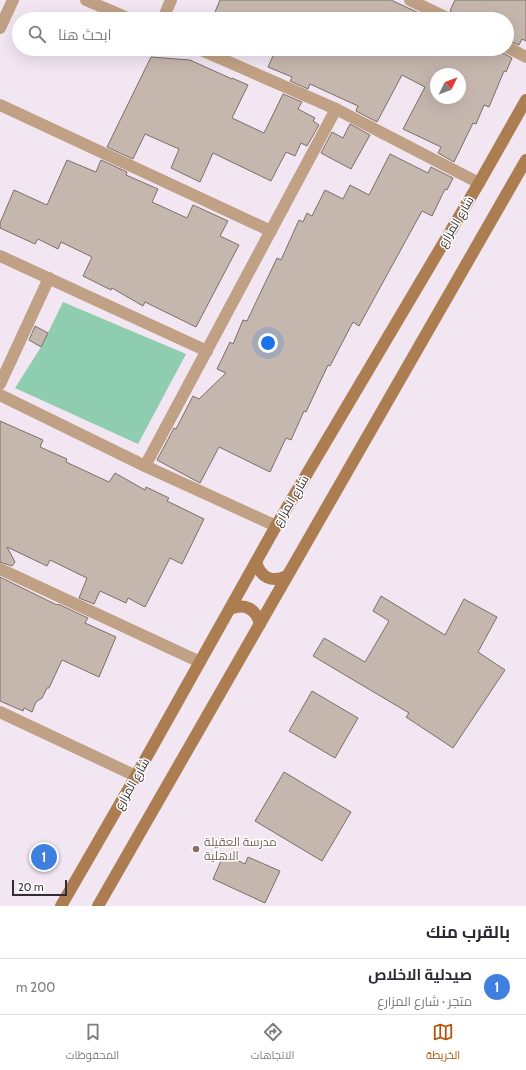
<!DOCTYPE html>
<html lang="ar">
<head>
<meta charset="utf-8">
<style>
	:root { --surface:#fff; --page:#f7f7f7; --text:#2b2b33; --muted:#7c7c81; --line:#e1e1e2; --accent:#b45309 }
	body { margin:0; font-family:Cabin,Cairo,sans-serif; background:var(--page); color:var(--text); direction:rtl }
	.compass { position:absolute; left:430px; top:68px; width:36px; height:36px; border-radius:50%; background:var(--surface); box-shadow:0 4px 16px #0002; rotate:47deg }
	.scale { position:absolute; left:12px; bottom:10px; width:55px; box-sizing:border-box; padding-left:4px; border:2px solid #322d32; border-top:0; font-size:11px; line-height:14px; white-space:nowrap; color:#322d32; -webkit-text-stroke:3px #fff; paint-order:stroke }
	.you { position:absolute; left:268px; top:343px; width:14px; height:14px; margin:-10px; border:3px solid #fff; border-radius:50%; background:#1a73e8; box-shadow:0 0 0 6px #1a73e833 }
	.badge { display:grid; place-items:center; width:26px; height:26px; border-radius:50%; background:var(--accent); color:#fff; font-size:13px; font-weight:700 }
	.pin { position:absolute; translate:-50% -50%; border:2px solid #fff; box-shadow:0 1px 4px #0006 }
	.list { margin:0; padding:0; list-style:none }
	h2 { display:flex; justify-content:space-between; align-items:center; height:52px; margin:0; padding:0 16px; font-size:17px }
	h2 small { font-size:13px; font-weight:400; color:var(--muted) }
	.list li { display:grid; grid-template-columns:26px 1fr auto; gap:12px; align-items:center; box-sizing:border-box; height:56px; padding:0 16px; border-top:1px solid var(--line) }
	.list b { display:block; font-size:15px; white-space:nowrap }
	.list p { margin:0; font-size:13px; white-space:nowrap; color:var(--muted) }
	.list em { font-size:13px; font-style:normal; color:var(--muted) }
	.icon { flex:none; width:22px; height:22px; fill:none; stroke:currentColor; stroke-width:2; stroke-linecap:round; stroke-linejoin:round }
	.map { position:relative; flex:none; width:526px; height:906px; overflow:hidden; direction:ltr }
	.search { position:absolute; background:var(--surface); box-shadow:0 4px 16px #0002; left:12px; right:12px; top:12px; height:44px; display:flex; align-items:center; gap:10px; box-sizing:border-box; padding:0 14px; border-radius:22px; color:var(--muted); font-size:15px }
	.sheet { height:108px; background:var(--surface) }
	nav { display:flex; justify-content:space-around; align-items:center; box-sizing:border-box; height:56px; border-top:1px solid var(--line); background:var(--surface); font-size:11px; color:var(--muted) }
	nav a { display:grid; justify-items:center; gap:2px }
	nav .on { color:var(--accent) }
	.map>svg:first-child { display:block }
	.green { fill:#8fcdb0 }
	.building { fill:#c6b7ae; stroke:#7c6f67; fill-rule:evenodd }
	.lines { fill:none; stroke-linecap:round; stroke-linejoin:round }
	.street { stroke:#c1a185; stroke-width:12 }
	.secondary { stroke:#ab7d51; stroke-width:12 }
	.education-dot { fill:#8d6e63; stroke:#fff; stroke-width:1.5 }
	.labels { text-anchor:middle; stroke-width:3; stroke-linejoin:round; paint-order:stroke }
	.street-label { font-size:12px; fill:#322d32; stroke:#fff }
	.education-label { font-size:12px; fill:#785e54; stroke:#fff; text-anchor:start }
</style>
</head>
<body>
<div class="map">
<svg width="526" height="906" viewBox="0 0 526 906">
	<rect width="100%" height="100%" fill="#f2e6f2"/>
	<!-- green -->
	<path class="green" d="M63 302 186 354 138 444 15 388 41 347Z"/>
	<!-- building -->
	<g class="building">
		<path d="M220 0H391L432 19H212Z"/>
		<path d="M455 0H526V41L522 39 519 45 507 40V19H456L455 15 450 11Z"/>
		<path d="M276 49H500L503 53 512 58 506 72 504 71 489 107 484 105 476 124 473 123 454 162 438 153 441 147 403 129 425 87 402 75 377 122 356 111 358 106 310 84 308 89 290 81 292 77 268 67ZM436 74H460V98H436Z"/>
		<path d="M151 57 190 60 232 79V78L248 85 232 118 264 133 283 94 302 102 298 109 315 118 313 121 319 125 307 146 301 143 295 156 286 152 271 181 213 153 200 182 171 168 179 149 145 134 133 159 107 147Z"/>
		<path d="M350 124 370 135 351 169 321 153 332 132 343 138Z"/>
		<path d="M390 154 428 173 431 167 453 178 447 190 445 189 432 216 422 211 359 326 353 322 330 366 328 365 306 412 304 411 291 440 286 438 270 472 219 447 200 483 157 460 174 428 176 429 193 396 199 399 226 373 217 369 230 342 233 344 243 320 247 321 277 258 281 260 299 220 303 222 307 213 312 216 325 190 343 199 350 185 369 195Z"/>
		<path d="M67 160 96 172 101 160 127 172 126 175 158 189 152 202 187 218 193 205 228 221 220 236 239 245 196 327 145 302 143 306 112 288 111 290 83 276 92 257 61 242 58 249 38 239 35 244 0 228V223L14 190 47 205Z"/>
		<path d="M35 326 48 333 41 347 29 340Z"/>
		<path d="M0 421 43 440 40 447 67 459 66 462 109 482 115 473 145 490 146 487 169 498 167 501 204 519 182 564 170 558 145 607 128 598 126 603 100 591 94 604 79 598 87 578 50 560 47 566 7 547 15 562 12 566 0 562Z"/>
		<path d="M0 577 57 605 58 604 88 618 85 623 116 637 99 677 62 660 49 688H47L42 698 36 702 32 712 24 708 23 711 0 701Z"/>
		<path d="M381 596 445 635 464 599 497 617 478 652 505 670 453 748 406 717 409 713 313 656 324 638 365 662 389 621 373 611Z"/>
		<path d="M312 691 358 718 335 758 289 731Z"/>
		<path d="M284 772 351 812 322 861 255 821Z"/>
		<path d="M224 854 245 864 248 857 280 871 265 903 213 879Z"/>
	</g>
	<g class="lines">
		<!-- street -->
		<g class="street">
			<path d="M86 0 130 19"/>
			<path d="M410 0 449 19"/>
			<path d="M163 19 171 0"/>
			<path d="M0 28 13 0"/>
			<path d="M507 47 526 57"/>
			<path d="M199 49 336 109 479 183"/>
			<path d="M0 105 271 231"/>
			<path d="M0 256 207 351"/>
			<path d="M0 384 49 278"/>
			<path d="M0 395 145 466 276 526"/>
			<path d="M145 466 336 109"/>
			<path d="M0 569 200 662"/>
			<path d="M0 712 136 776"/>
		</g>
		<!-- secondary -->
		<g class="secondary">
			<path d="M256 562C261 578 272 583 287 576"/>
			<path d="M230 609C244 603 256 608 260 624"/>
			<path d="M61 906 136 776 276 526 479 183 526 100"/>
			<path d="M98 906 526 160"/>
		</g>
	</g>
	<!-- markers -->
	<circle class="education-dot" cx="196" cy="849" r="4"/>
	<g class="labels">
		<!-- street labels -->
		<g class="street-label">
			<text transform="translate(456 222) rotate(-59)" y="4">شارع المزارع</text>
			<text transform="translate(291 501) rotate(-59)" y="4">شارع المزارع</text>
			<text transform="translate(132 784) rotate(-60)" y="4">شارع المزارع</text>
		</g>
		<!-- education labels -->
		<g class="education-label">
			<text x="204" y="846">مدرسة العقيلة<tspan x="204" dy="14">الاهلية</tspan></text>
		</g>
	</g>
</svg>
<svg class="compass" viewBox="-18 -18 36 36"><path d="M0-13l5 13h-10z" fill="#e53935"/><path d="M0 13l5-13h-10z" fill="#7c7c81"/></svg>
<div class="scale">20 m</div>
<div class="you"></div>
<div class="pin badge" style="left:44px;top:857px;background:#3f7fe0">1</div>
<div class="search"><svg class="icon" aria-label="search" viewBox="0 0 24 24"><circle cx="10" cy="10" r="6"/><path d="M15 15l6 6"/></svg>ابحث هنا</div>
</div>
<section class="sheet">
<h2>بالقرب منك<small></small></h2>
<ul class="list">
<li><span class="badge" style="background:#3f7fe0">1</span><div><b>صيدلية الاخلاص</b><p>متجر · شارع المزارع</p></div><em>200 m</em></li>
</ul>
</section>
<nav>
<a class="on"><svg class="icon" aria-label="map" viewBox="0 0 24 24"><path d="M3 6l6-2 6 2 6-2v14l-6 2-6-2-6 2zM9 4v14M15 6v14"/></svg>الخريطة</a>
<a><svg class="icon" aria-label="directions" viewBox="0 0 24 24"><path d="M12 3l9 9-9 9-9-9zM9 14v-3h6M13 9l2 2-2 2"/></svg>الاتجاهات</a>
<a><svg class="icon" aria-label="saved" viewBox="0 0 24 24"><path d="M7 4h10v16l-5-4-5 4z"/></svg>المحفوظات</a>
</nav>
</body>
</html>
